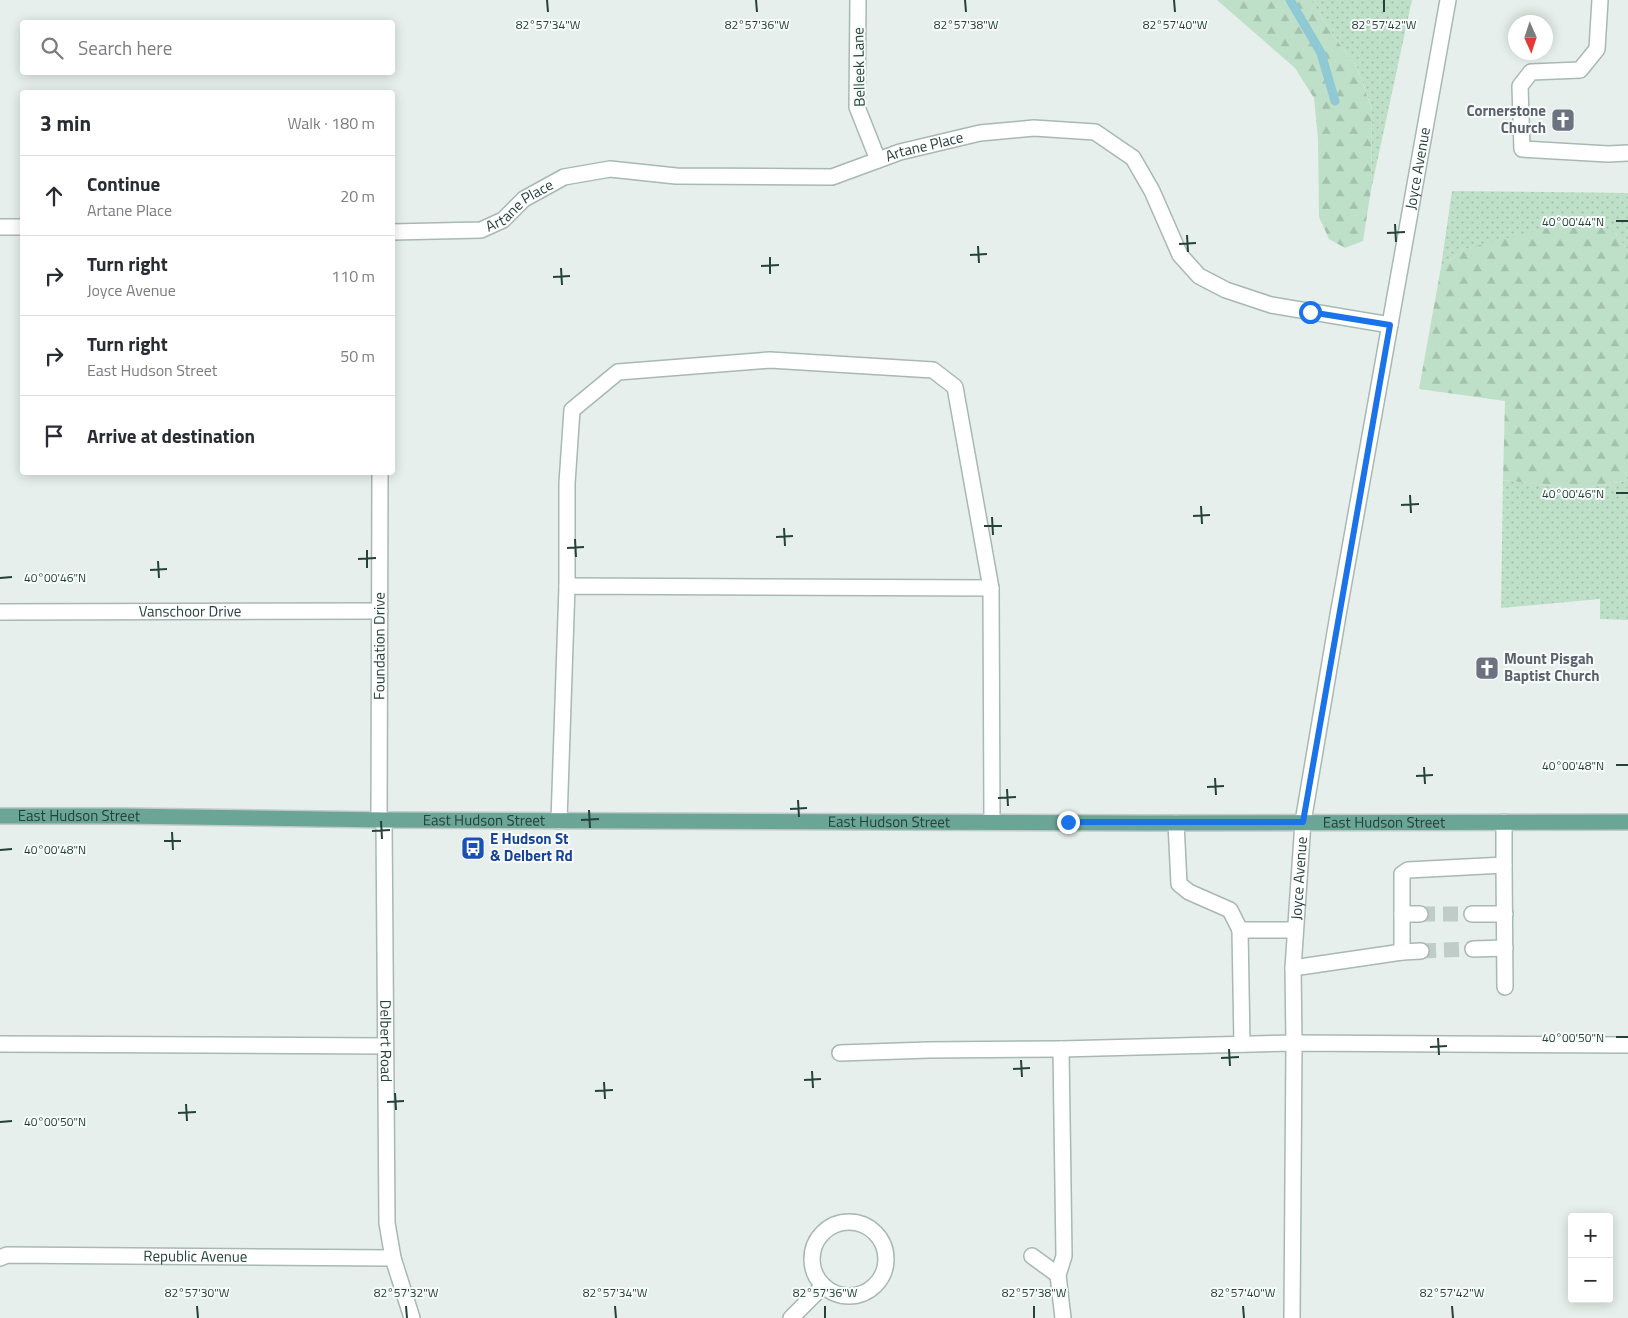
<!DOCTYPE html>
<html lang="en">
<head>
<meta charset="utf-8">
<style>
	:root { --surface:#fff; --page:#f2f2f3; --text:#2b2b33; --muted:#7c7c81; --line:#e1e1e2 }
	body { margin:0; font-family:"Titillium Web",sans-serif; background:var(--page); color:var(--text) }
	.controls { position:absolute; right:15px; bottom:15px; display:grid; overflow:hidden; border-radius:5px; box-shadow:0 2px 12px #0003 }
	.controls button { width:45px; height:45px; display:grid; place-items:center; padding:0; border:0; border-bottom:1px solid var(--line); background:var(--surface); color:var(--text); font:25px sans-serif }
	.compass { position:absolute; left:1508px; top:15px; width:45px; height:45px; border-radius:50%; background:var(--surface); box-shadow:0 2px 12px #0003; rotate:177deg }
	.stop { position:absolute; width:15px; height:15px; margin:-11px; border:4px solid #1a73e8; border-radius:50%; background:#fff }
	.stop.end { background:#1a73e8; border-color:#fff; box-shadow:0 1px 5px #0008 }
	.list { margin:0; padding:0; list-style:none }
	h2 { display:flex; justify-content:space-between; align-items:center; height:65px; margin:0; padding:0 20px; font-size:21px }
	h2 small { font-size:16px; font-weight:400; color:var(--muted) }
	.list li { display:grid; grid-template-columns:32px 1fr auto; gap:15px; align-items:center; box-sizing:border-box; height:80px; padding:0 20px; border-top:1px solid var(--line) }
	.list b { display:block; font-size:19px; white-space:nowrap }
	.list p { margin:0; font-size:16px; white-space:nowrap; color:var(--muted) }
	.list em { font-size:16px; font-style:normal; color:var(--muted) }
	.icon { flex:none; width:28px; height:28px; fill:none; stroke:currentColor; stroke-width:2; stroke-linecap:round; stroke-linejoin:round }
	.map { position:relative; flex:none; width:1628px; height:1318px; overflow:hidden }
	.search { position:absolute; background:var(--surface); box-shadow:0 2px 12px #0003; left:20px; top:20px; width:375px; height:55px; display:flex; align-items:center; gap:12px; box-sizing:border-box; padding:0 18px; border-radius:5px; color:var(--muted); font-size:19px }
	.panel { position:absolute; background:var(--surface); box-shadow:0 2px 12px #0003; left:20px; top:90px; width:375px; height:385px; border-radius:5px }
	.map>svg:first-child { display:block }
	.grass { fill:url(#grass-dots) }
	.forest { fill:url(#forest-firs) }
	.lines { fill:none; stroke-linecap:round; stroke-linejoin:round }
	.stream { stroke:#8ec9d4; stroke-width:9 }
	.minor-tunnel { stroke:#bfccc8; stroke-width:15; stroke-dasharray:15 8; stroke-linecap:butt }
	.minor-casing { stroke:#a8b8b2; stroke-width:18 }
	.major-casing { stroke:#c2cac8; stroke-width:18 }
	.minor { stroke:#fff; stroke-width:15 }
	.major { stroke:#6aa596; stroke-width:15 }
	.route { stroke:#1a73e8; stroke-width:6 }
	.ticks { fill:none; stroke:#24423a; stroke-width:2 }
	.labels { text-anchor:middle; stroke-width:4; stroke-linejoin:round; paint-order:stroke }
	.street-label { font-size:15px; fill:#24423a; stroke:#f7fbf9 }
	.worship-label { font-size:15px; font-weight:bold; fill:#5b616d; stroke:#f7fbf9; text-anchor:end }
	.transit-label { font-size:15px; font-weight:bold; fill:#164399; stroke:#f7fbf9; text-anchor:start }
	.ticks-label { font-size:12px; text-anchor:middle; fill:#24423a; stroke:#f7fbf9; stroke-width:4; stroke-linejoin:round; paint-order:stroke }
</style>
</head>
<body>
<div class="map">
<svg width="1628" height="1318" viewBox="0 0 1628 1318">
	<defs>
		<pattern id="grass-dots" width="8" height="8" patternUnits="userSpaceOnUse" patternTransform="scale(1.25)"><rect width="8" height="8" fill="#bfe0c8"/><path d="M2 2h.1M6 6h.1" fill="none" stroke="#a4c1ad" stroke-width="1.8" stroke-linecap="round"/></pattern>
		<pattern id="forest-firs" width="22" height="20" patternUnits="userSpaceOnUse" patternTransform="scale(1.25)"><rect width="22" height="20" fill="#bfe0c8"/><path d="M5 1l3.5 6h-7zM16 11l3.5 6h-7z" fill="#a4c1ad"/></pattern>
	</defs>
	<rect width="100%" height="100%" fill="#e6efeb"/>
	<!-- grass -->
	<g class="grass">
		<path d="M1311 0H1412L1371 190 1372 109 1357 67 1335 38Z"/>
		<path d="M1452 191 1628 193V251L1615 233 1464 249 1441 267Z"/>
		<path d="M1628 475V620L1600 619V599L1501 608 1503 480 1580 489 1624 481Z"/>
	</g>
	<!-- forest -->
	<g class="forest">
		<path d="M1217 0H1311L1335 38 1357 67 1372 110 1371 190 1363 241 1345 248 1329 239 1319 217 1318 139 1314 98 1295 68Z"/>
		<path d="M1583 219 1615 233 1628 251V475L1624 481 1580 489 1503 480 1505 401 1419 389 1441 267 1464 249Z"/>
	</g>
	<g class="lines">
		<!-- stream -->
		<path class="stream" d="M1290 0 1321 53 1335 101"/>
		<!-- minor-tunnel -->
		<g class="minor-tunnel">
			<path d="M1420 914H1472"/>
			<path d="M1421 951 1473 949"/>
		</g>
		<!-- minor casing -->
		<g class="minor-casing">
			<g id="minor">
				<path d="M858 0 857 107 878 160"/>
				<path d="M1600 0 1597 49 1580 70 1531 72 1520 86 1522 149 1608 154 1628 153"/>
				<path d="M0 227H22"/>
				<path id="s1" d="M392 232 481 230 503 220 524 199 564 177 610 169 676 176 832 177 900 152 980 133 1034 128 1095 132 1133 158 1152 191 1180 255 1199 276 1226 290 1271 305 1390 325"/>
				<path d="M567 586V483L572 410 618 372 770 360 933 370 955 387 991 588"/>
				<path id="s2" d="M0 612 380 611"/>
				<path id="s3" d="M379 820 380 472"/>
				<path id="s4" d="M384 820 387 1223 393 1258 412 1318"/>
				<path d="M559 821 567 586 991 588 992 822"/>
				<path d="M1176 823 1179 884 1189 892 1230 910 1240 930"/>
				<path d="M1504 865 1505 987"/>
				<path d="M1402 914H1420"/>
				<path d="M1472 914H1505"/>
				<path d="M1473 949 1505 948"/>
				<path d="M1402 952 1421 951"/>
				<path d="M1293 968 1402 952V874L1408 870 1504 865V822"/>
				<path d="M0 1044 385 1046"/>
				<path d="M1242 1044 1240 930H1295"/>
				<path d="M840 1053 928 1050 1061 1049 1294 1043 1628 1045"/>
				<circle cx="849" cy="1259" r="37"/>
				<path d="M1032 1256 1058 1275 1063 1318"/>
				<path id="s5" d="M0 1258 7 1255 393 1258"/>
				<path d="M1058 1275 1064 1256 1061 1049"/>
				<path d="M791 1318 823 1286"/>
				<path id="s6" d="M1292 1318 1294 1043 1293 968 1303 822 1338 615 1448 0"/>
			</g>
		</g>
		<!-- major casing -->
		<g class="major-casing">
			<g id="major">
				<path id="s7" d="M0 816H124L384 820 1145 823 1628 822"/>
			</g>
		</g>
		<!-- minor -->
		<use href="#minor" class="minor"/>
		<!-- major -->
		<use href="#major" class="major"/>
	</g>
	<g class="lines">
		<!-- route -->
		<path class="route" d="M1068 822H1303L1390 325 1310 312"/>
	</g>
	<!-- ticks -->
	<path class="ticks" d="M547 0 548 12M756 0 757 12M965 0 966 12M1174 0 1175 12M1384 0V12M1616 221H1628M1395 224 1396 242M1387 233 1405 232M1187 235 1188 252M1179 244 1196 243M978 246 979 263M970 255 987 254M770 257V274M761 266 779 265M561 268 562 285M553 277 570 276M1616 493H1628M1410 495 1411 513M1401 505 1419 504M1201 506 1202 524M1193 516 1210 515M992 517 993 535M984 526H1002M784 528 785 546M776 537 793 536M575 539 576 557M567 548 584 547M367 550V568M358 559 376 558M158 561 159 578M150 570 167 569M0 578 12 577M1616 765H1628M1424 767 1425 784M1416 776 1433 775M1215 778 1216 795M1207 787 1224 786M1007 789 1008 806M998 798 1016 797M798 800 799 817M790 809 807 808M589 810 590 828M581 820 599 819M381 821 382 839M372 831 390 830M172 832 173 850M164 841H181M0 850 12 849M1616 1037H1628M1438 1038 1439 1055M1430 1047 1447 1046M1229 1049 1230 1066M1221 1058 1239 1057M1021 1060 1022 1077M1013 1069 1030 1068M812 1071 813 1088M804 1080 821 1079M604 1082 605 1099M595 1091 613 1090M395 1093 396 1110M387 1102 404 1101M186 1104 187 1121M178 1113 196 1112M0 1122 12 1121M197 1306 198 1318M406 1306 407 1318M615 1306 616 1318M825 1306V1318M1034 1306V1318M1243 1306 1244 1318M1452 1306 1453 1318"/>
	<!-- icons -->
	<defs>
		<g id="church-square" transform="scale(1.25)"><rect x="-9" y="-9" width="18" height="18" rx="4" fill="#6b7280" stroke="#f7fbf9"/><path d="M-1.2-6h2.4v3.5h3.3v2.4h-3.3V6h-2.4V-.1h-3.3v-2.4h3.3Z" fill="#fff"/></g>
		<g id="bus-square" transform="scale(1.25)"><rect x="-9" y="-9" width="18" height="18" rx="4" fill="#1a4fb4" stroke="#f7fbf9"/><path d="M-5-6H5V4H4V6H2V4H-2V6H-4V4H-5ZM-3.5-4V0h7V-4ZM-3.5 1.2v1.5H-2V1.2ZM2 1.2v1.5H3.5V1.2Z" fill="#fff"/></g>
	</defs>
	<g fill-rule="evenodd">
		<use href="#church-square" x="1563" y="120"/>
		<use href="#church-square" x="1487" y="668"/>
		<use href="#bus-square" x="473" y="848"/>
	</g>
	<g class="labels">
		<!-- street labels -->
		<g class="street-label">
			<text transform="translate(859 67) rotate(-91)" y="5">Belleek Lane</text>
			<text dy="5" stroke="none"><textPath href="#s1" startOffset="555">Artane Place</textPath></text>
			<text dy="5" stroke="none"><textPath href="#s6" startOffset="1160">Joyce Avenue</textPath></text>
			<text dy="5" stroke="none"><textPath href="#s1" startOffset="135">Artane Place</textPath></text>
			<text dy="5" stroke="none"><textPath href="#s2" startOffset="190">Vanschoor Drive</textPath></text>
			<text dy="5" stroke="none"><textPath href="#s3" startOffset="174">Foundation Drive</textPath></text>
			<text dy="5" stroke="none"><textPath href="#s7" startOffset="79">East Hudson Street</textPath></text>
			<text dy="5" stroke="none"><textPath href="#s7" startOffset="484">East Hudson Street</textPath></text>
			<text dy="5" stroke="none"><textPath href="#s7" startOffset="889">East Hudson Street</textPath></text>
			<text dy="5" stroke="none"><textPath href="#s7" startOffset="1384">East Hudson Street</textPath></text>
			<text dy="5" stroke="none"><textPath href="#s6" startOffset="440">Joyce Avenue</textPath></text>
			<text dy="5" stroke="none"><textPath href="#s4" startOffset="221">Delbert Road</textPath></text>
			<text dy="5" stroke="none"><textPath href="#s5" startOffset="196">Republic Avenue</textPath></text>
		</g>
		<!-- worship labels -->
		<g class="worship-label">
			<text x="1546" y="116">Cornerstone<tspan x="1546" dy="17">Church</tspan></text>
			<text x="1504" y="664" text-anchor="start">Mount Pisgah<tspan x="1504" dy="17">Baptist Church</tspan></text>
		</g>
		<!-- transit labels -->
		<g class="transit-label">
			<text x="490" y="844">E Hudson St<tspan x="490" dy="17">&amp; Delbert Rd</tspan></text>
		</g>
	</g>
	<g class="ticks-label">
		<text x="548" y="29">82°57'34"W</text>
		<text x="757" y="29">82°57'36"W</text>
		<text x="966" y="29">82°57'38"W</text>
		<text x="1175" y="29">82°57'40"W</text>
		<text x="1384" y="29">82°57'42"W</text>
		<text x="1573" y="226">40°00'44"N</text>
		<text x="1573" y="498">40°00'46"N</text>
		<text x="55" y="582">40°00'46"N</text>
		<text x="1573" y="770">40°00'48"N</text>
		<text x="55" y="854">40°00'48"N</text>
		<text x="1573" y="1042">40°00'50"N</text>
		<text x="55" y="1126">40°00'50"N</text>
		<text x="197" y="1297">82°57'30"W</text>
		<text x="406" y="1297">82°57'32"W</text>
		<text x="615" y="1297">82°57'34"W</text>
		<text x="825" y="1297">82°57'36"W</text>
		<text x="1034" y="1297">82°57'38"W</text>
		<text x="1243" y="1297">82°57'40"W</text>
		<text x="1452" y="1297">82°57'42"W</text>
	</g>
</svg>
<div class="controls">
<button>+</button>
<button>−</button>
</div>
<svg class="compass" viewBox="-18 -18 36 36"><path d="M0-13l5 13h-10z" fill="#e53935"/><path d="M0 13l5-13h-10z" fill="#7c7c81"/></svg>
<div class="stop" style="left:1310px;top:312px"></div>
<div class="stop end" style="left:1068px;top:822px"></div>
<div class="search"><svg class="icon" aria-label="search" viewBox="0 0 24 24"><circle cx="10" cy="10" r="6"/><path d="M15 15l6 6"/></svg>Search here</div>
<section class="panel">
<h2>3 min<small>Walk · 180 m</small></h2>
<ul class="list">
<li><svg class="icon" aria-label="ahead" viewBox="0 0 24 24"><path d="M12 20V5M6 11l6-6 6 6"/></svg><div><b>Continue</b><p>Artane Place</p></div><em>20 m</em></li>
<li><svg class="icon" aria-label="right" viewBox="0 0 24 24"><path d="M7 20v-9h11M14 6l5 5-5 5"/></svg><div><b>Turn right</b><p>Joyce Avenue</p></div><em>110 m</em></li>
<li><svg class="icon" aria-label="right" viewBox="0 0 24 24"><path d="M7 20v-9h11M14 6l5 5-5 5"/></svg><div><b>Turn right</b><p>East Hudson Street</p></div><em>50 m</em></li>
<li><svg class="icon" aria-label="arrive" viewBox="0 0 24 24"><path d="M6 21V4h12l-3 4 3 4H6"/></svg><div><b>Arrive at destination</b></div></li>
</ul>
</section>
</div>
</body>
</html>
